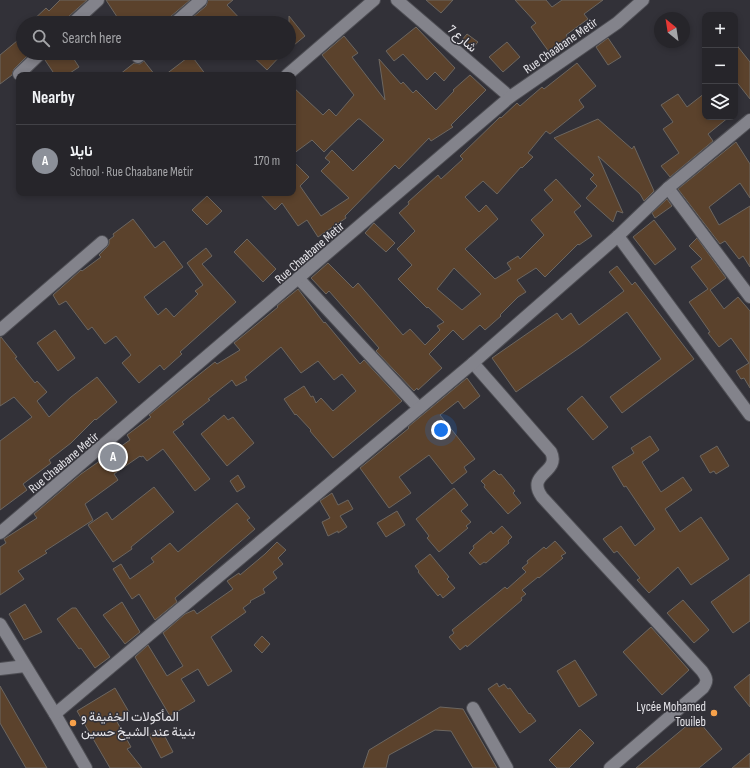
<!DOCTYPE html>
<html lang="en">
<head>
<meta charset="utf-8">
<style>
	:root { --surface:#26252a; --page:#323136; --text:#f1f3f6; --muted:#a4a5a8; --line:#424247; --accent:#8c9099 }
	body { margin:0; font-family:"Sofia Sans Condensed",Vazirmatn,sans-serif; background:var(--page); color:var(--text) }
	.controls { position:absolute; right:12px; top:12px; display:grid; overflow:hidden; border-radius:8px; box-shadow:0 2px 6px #0003 }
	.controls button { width:36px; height:36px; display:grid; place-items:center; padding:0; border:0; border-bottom:1px solid var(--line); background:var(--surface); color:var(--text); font:20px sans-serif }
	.compass { position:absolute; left:654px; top:12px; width:36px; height:36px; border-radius:50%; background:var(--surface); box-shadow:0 2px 6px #0003; rotate:330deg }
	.you { position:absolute; left:441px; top:430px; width:14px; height:14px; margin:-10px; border:3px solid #fff; border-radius:50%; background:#1a73e8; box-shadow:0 0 0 6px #1a73e833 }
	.badge { display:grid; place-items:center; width:26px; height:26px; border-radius:50%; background:var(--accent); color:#fff; font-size:13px; font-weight:700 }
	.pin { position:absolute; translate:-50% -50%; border:2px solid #fff; box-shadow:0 1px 4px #0006 }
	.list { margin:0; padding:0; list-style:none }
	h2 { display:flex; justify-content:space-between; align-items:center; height:52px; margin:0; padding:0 16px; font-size:17px }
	h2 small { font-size:13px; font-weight:400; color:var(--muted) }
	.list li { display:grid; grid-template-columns:26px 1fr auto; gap:12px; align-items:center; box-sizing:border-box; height:72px; padding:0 16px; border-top:1px solid var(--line) }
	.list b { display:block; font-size:15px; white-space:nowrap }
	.list p { margin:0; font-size:13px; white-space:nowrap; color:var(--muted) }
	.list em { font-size:13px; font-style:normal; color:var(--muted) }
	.icon { flex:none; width:22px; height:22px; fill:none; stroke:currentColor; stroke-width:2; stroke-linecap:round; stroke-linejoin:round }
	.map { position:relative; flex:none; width:750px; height:768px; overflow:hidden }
	.search { position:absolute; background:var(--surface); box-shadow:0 2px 6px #0003; left:16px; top:16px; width:280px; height:44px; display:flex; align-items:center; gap:10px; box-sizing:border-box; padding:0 14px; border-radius:22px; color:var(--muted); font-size:15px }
	.panel { position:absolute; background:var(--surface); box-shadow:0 2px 6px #0003; left:16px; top:72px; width:280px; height:124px; border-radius:8px }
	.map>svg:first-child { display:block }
	.building { fill:#5b422c; stroke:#6c6660; fill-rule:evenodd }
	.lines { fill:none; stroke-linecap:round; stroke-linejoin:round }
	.minor-casing { stroke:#4e4e54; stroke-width:14 }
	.minor { stroke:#83838b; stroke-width:12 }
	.poi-dot { fill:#f8a14a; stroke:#323138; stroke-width:1.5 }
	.labels { text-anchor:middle; stroke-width:3; stroke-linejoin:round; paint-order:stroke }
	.street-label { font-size:13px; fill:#e5e4e9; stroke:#323138 }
	.poi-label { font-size:13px; fill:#e5e4e9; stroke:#323138; text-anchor:end }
</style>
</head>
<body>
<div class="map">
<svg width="750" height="768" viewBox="0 0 750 768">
	<rect width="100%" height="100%" fill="#323138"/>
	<!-- building -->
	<g class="building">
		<path d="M60 0H87L68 17 66 23H30L46 8 49 11Z"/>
		<path d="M106 0H190L170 17 168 23H121Z"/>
		<path d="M208 0H233L227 5 244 23H186L206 6Z"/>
		<path d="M426 0H453L441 13Z"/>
		<path d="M515 0H546L552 7 562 0H603L584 14 588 19 566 35 568 38 549 52 531 27 536 23Z"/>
		<path d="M289 16 305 36 289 49Z"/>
		<path d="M416 27 455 68 444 81 435 72 427 80 403 54 394 61 386 51Z"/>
		<path d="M467 34 478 42 471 50 461 41Z"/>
		<path d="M23 36V53H30L14 69 12 75 0 84V55Z"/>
		<path d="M344 36 358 53 352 57 385 100 379 59 401 84 403 82 413 93 416 90 436 110 454 91 453 90 470 75 486 90 451 125 453 127 431 141 429 138 399 169 395 165 345 216 346 218 318 237 307 220 298 226 282 203 275 210 259 193H293V161L309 177 300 186 321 216 349 198 321 171 330 162 325 158 332 150 353 171 384 140 360 119H358L324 152 312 140 293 154V87L323 115 329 109 336 116 354 95 322 55Z"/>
		<path d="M608 38 621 57 608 65 596 47Z"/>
		<path d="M507 42 520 57 503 72 489 57Z"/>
		<path d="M735 43 750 62V99L735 80Z"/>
		<path d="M48 53H70L79 67 67 75H55L45 60Z"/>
		<path d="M249 53H283L267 70Z"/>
		<path d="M191 55 206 75H165Z"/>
		<path d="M144 61 155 75H119L134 63 140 64Z"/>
		<path d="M577 63 596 86 579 100 584 107 550 134 546 131 528 153 533 157 522 168 521 167 497 194 483 181 465 197 479 212 486 205 498 219 465 249 495 279 511 269 507 263 518 256 520 259 544 235 531 220 553 200 544 190 556 179 581 206 574 212 592 236 579 245 578 244 545 277 536 268 517 280 526 292 518 297 500 315 501 316 485 330 480 325 463 340 453 330 429 354 442 368 418 390 417 388 414 391 376 351 379 348 329 291 326 294 311 278 328 263 353 288 358 283 403 335 410 329 425 345 440 330 437 326 444 322 428 307 427 308 398 279 412 265 397 249 415 231 399 213 409 204 408 202 438 175 441 179 463 159 460 156 500 117 501 118 517 103 520 106 542 87 544 89ZM454 268 481 294 462 310 437 289Z"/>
		<path d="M705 93V117H729L708 134 713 141 670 177 661 166 679 153 663 129 673 122 661 105 678 94 687 107Z"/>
		<path d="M598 119 632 149 634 146 654 191 644 201 640 194 598 156 623 213 617 211 613 222 586 198 597 186 590 179 594 175 554 138Z"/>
		<path d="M736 142 750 164V198L740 183 709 207 719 225 750 206V267L743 256 739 259 725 241 720 244 678 189Z"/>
		<path d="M207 196 222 211 207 225 192 210Z"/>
		<path d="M667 199 672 206 655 218 652 213Z"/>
		<path d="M133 219 155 248 164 241 183 267 144 297 158 315 166 308 174 317 198 294 195 291 203 285 187 263 206 248 212 256 202 264 236 302 180 352 182 354 164 370 160 365 139 383 122 363 131 355 116 336 105 344 92 327 88 330 66 301 59 305 53 295 81 270 82 271 101 257 99 255 107 247 109 244V240L114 236 113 234Z"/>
		<path d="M654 220 676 249 655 265 633 237Z"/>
		<path d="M374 223 395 243 386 252 365 233Z"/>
		<path d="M697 238 726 278 710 290 724 309 738 297 750 311V388L744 378 741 379 736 371 749 363 731 338 719 347 708 333 710 332 689 302 708 289 691 267 702 259 689 246Z"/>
		<path d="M247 239 276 269 263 282 234 252Z"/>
		<path d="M617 266 632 285 635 282 694 359 622 413 610 397 661 359 627 312 582 346 516 392 492 358 557 313 562 320 571 313 579 325 624 291 609 272Z"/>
		<path d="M298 289 324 323 325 322 360 364 364 360 402 401 333 458 310 431 311 430 296 414 295 415 284 399 304 386 311 397 313 396 316 403 321 398 333 411 356 391 342 374 334 380 318 361 301 373 281 347 245 377 247 380 236 386 232 380 208 399 210 400 182 422 184 424 173 432 210 479 195 491 163 449 147 461 143 456 141 457 140 456 114 474 118 480 85 504 93 520 45 551 47 553 18 571 24 579 0 595V547L6 543 4 539 37 518 34 514 81 474 130 440 127 435 151 417 149 415 177 392 215 362 217 364 240 350 234 343 278 307 277 306Z"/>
		<path d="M55 330 75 358 58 371 37 343Z"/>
		<path d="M0 337H1L17 357 15 358 35 383 37 381 47 392 37 401 49 417 71 397 97 377 117 402 96 420 95 419 71 443 49 460 51 463 23 484 27 490 0 510V441L32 417 14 397 0 406Z"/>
		<path d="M467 378 480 396 464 409 458 401 440 415 475 459 464 467 467 472 452 484 429 455 399 477 411 493 389 508 360 468 409 428 408 427Z"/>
		<path d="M582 396 608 427 593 440 567 409Z"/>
		<path d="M224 415 228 420 233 417 254 443 227 466 201 434Z"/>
		<path d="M650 436 659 450 642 462 661 492 683 477 692 490 665 509 680 532 701 517 729 559 691 585 678 567 649 593 637 580 640 578 617 551 614 553 603 539 621 526 635 546 655 529 626 486 624 487 612 467 634 453 631 448Z"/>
		<path d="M717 446 729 466 716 474 714 471 710 473 700 456Z"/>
		<path d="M494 470 499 475 501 474 515 491 513 493 521 503 508 514 484 487 485 485 481 481Z"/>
		<path d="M238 475 245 487 237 492 230 481Z"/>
		<path d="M154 487 174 512 131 547 132 549 113 562 88 525 107 512 112 520Z"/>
		<path d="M454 488 468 505 461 511 471 522 466 526 468 528 439 552 427 538 429 536 416 519Z"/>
		<path d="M332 493 338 505 348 500 353 509 340 516 347 527 338 533V531L328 536 322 522 330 518 320 501Z"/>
		<path d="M237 503 250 518 247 520 255 529 175 598 177 602 155 620 139 594 132 599 113 569 121 564 130 579 154 562 151 558 170 543 178 552Z"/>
		<path d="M397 511 405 525 386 537 377 523Z"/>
		<path d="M502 526 512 537 508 541 509 543 486 563 484 562 480 565 469 553 474 548 473 546 491 531 493 534Z"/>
		<path d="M555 541 566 553 561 556 563 558 539 578 538 577 522 590 526 594 521 598 522 600 467 647 466 645 460 650 449 637 454 633 452 630 505 587 507 589 526 572 522 568 528 563 527 561 544 547 546 549Z"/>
		<path d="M277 542 286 550 278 558 283 564 273 572 277 578 263 589 265 593 250 601 251 602 243 608 246 612 211 637 232 671 208 686 198 669 181 679 195 701 170 716 135 657 148 645 167 676 183 666 163 633 185 614 194 610 197 614 233 589 227 581 239 573 240 575 265 554Z"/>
		<path d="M430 554 449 577 447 579 455 588 443 598 440 594 438 596 418 572 419 571 415 566Z"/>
		<path d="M750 574V621L733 633 711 602Z"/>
		<path d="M683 600 709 630 694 643 667 613Z"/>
		<path d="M122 602 140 632 125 644 103 615Z"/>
		<path d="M25 604 42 632 24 640 9 614Z"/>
		<path d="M72 608H76L110 657 95 668 81 648 79 649 57 619Z"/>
		<path d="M651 627 689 670 662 695 623 652Z"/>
		<path d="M262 636 270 644 262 653 254 645Z"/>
		<path d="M575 660 597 695 579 707 557 671Z"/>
		<path d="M750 674V707L734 687Z"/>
		<path d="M497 683 499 687 504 684 508 689 510 688 529 714 530 713 536 721 520 733 488 689Z"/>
		<path d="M0 686 47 768H26L0 723Z"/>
		<path d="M115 688 129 712 116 720 131 747 127 749 142 768H110L77 711Z"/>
		<path d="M440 707 463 709 497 768H473L451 731 435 730 389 755 386 768H363L369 750Z"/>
		<path d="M696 718 722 749 699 768H636Z"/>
		<path d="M161 729 173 752 161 758 149 735Z"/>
		<path d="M580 729 594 743 569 768H557L549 760Z"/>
		<path d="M750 753V768H732Z"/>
	</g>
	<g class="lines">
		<!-- minor casing -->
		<g class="minor-casing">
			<g id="minor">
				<path d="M397 0 510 97"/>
				<path d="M73 23 98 0"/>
				<path d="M175 23 201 0"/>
				<path d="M138 57 142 53"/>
				<path d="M19 74 41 53"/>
				<path d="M287 75 374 0"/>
				<path d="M668 188 750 297"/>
				<path d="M618 236 750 415"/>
				<path d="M299 279 419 408"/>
				<path d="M0 330 102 242"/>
				<path d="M473 363 551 452C561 473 525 473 542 497L702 671C707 678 708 681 703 688L610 768"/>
				<path d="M0 533 510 97 617 23 643 0"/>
				<path d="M0 624 55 714 86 768"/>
				<path d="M0 669 25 666"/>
				<path d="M473 708 507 768"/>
				<path d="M55 714 473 363 618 236 668 188 750 120"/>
			</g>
		</g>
		<!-- minor -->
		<use href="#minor" class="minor"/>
	</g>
	<!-- markers -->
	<g class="poi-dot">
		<circle cx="714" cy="713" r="4"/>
		<circle cx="73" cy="723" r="4"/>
	</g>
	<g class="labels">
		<!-- street labels -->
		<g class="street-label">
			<text transform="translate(463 38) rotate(41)" y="5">شارع 7</text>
			<text transform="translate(560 45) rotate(-35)" y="5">Rue Chaabane Metir</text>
			<text transform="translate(309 252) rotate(-41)" y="5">Rue Chaabane Metir</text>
			<text transform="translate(63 462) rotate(-40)" y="5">Rue Chaabane Metir</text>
		</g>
		<!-- poi labels -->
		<g class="poi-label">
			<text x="706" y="711">Lycée Mohamed<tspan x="706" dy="15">Touileb</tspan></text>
			<text x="81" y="721" text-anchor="start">المأكولات الخفيفة و<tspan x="81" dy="15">بنينة عند الشيخ حسين</tspan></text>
		</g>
	</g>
</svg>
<div class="controls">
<button>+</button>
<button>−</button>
<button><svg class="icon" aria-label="layers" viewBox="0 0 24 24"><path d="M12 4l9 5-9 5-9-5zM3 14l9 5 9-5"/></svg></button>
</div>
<svg class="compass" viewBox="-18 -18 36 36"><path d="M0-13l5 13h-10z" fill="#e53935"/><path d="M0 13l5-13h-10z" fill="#a4a5a8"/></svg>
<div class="you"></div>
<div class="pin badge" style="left:113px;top:457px">A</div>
<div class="search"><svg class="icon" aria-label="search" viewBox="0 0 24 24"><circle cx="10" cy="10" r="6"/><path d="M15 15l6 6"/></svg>Search here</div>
<section class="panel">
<h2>Nearby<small></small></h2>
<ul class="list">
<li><span class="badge">A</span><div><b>نايلا</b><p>School · Rue Chaabane Metir</p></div><em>170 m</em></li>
</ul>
</section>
</div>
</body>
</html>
